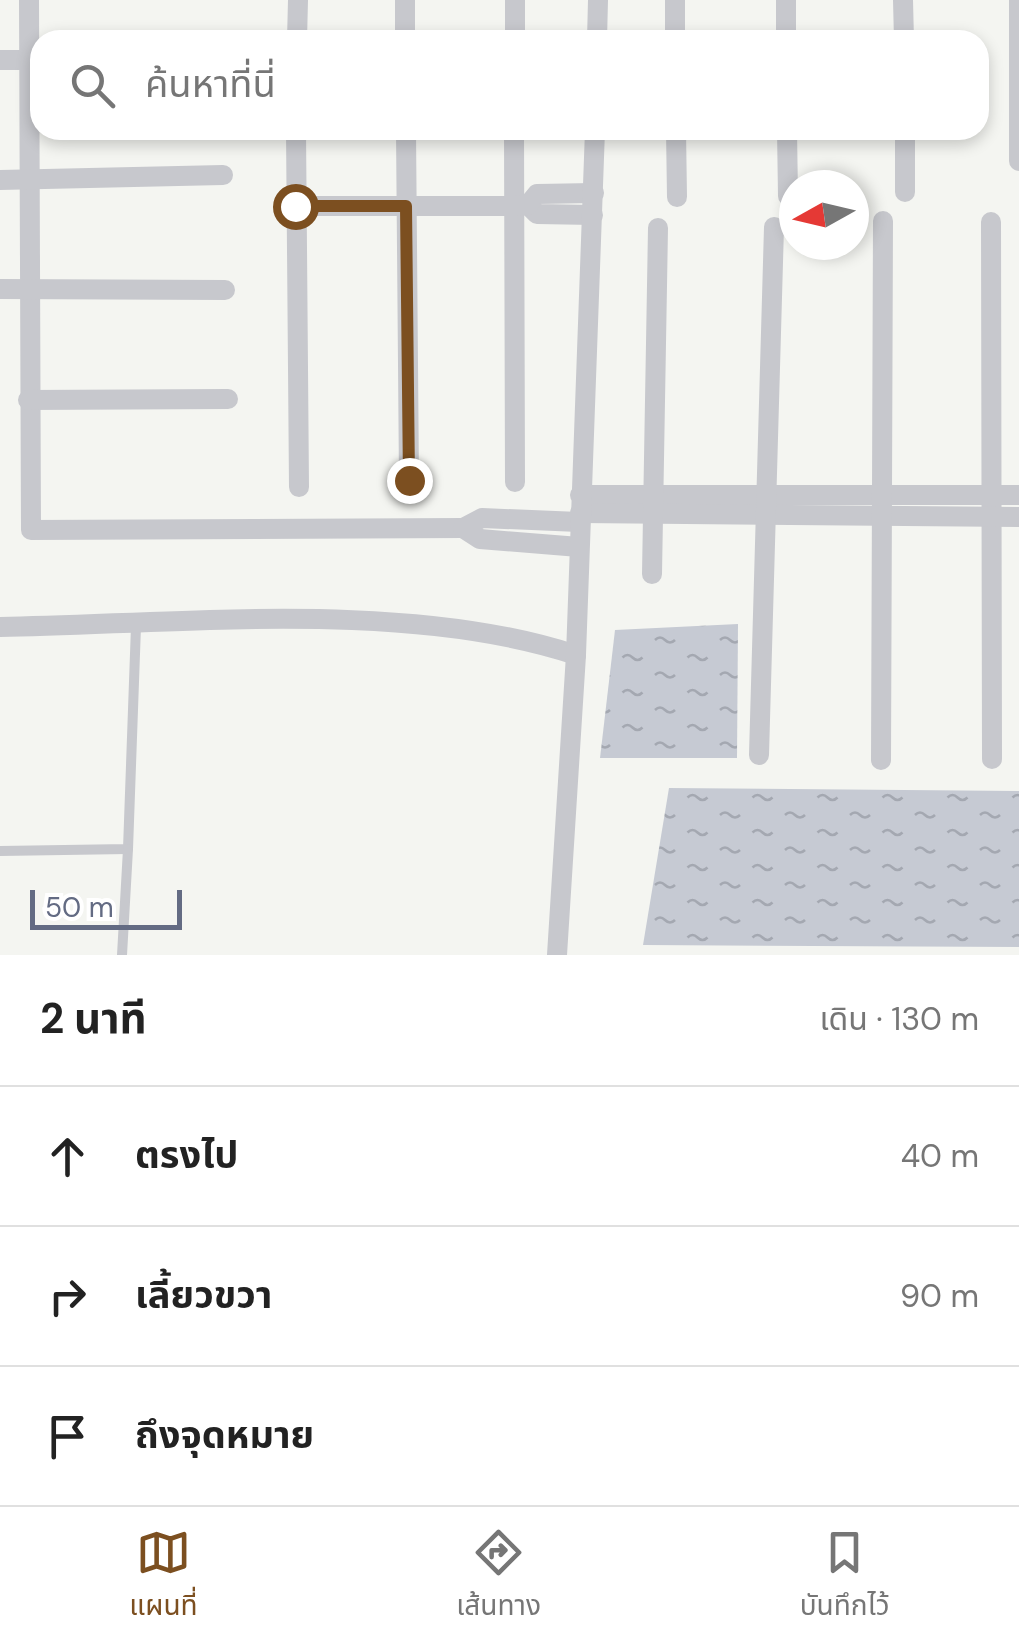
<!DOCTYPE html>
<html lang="th">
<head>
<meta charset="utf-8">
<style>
	:root { --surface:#fff; --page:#f6f6f6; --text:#222; --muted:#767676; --line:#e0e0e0; --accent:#7c4f20 }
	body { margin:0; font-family:"DM Sans","Noto Sans Thai",sans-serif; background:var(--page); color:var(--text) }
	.compass { position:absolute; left:779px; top:170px; width:90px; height:90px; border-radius:50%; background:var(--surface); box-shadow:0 5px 15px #0003; rotate:262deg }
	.scale { position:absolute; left:30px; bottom:25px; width:152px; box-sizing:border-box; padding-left:10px; border:5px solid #636b83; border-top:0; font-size:28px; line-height:35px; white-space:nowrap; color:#636b83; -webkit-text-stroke:8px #fff; paint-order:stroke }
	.stop { position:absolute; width:30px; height:30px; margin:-22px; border:8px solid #7c4f20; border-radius:50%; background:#fff }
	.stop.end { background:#7c4f20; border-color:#fff; box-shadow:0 2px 10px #0008 }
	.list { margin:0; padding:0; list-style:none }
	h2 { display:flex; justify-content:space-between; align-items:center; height:130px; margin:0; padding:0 40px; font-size:42px }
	h2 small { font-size:32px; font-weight:400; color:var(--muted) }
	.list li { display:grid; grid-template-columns:65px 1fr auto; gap:30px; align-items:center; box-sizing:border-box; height:140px; padding:0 40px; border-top:2px solid var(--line) }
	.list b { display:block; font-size:38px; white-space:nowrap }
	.list em { font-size:32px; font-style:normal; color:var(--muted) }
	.icon { flex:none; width:55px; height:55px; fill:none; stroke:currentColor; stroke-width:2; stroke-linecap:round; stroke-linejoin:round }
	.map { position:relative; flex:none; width:1019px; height:955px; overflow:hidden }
	.search { position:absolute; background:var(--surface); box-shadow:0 5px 15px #0003; left:30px; right:30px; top:30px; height:110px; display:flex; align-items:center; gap:25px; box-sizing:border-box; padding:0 35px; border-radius:30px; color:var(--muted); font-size:38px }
	.sheet { height:550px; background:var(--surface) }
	nav { display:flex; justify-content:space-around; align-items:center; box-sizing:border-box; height:140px; border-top:2px solid var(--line); background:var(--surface); font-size:28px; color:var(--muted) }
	nav a { display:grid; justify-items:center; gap:5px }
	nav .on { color:var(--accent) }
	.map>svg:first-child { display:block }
	.water { fill:url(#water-ripples) }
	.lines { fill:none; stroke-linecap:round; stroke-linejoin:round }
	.lane { stroke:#c7c8cd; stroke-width:10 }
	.street { stroke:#c7c8cd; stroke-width:20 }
	.route { stroke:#7c4f20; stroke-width:12 }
</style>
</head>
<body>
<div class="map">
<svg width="1019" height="955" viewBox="0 0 1019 955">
	<defs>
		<pattern id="water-ripples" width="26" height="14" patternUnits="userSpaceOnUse" patternTransform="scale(2.5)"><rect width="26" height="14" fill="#c6cad3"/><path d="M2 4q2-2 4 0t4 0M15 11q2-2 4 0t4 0" fill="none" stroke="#a4a8b1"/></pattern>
	</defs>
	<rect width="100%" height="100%" fill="#f4f5f1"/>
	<!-- water -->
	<g class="water">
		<path d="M738 624 737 758H600L615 630Z"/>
		<path d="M669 788 1019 791V947L643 945Z"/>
	</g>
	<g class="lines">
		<!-- lane -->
		<g class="lane">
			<path d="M0 851 128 849 136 626"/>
			<path d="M122 955 128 849"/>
		</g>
		<!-- street -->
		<g class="street">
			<path d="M29 0 31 530 463 528"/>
			<path d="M405 0V40"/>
			<path d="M675 0V40"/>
			<path d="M786 0V40"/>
			<path d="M903 0 904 40"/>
			<path d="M1019 0V161"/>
			<path d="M297 40 298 0"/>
			<path d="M515 40V0"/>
			<path d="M597 40 598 0"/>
			<path d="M0 60H40"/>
			<path d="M296 130 299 487"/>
			<path d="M406 130 409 481"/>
			<path d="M514 130 515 482"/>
			<path d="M676 130 677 197"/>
			<path d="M787 130 788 196"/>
			<path d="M905 130V192"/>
			<path d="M0 180 223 175"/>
			<path d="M528 205 537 214 593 215"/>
			<path d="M295 206H514L528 205 537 194 594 193"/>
			<path d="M991 222 992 759"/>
			<path d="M0 289 225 290"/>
			<path d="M28 400 228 399"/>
			<path d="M580 495H1019"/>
			<path d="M580 513 1019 517"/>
			<path d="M579 547 480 539 463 528 482 518 579 522"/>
			<path d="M652 574 658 228"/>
			<path d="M0 627C178 624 407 599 576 655"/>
			<path d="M759 755 774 227"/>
			<path d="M881 760 883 221"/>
			<path d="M557 955 576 655 595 130"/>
		</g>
	</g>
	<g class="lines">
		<!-- route -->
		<path class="route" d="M295 206H406L409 480"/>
	</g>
</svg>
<svg class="compass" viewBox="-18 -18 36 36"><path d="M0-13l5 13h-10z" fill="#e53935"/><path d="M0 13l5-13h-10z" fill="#767676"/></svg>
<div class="scale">50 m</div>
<div class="stop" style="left:295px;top:206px"></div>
<div class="stop end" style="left:409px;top:480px"></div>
<div class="search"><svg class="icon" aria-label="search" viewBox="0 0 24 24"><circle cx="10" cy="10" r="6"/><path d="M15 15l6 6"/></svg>ค้นหาที่นี่</div>
</div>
<section class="sheet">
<h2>2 นาที<small>เดิน · 130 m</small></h2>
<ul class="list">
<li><svg class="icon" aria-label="ahead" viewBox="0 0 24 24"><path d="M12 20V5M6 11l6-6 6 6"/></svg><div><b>ตรงไป</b></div><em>40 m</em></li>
<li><svg class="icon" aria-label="right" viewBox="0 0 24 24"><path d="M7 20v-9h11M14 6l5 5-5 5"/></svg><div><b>เลี้ยวขวา</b></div><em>90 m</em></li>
<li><svg class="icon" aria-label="arrive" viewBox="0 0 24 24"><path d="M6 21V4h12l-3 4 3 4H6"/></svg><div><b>ถึงจุดหมาย</b></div></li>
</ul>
</section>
<nav>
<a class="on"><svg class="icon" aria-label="map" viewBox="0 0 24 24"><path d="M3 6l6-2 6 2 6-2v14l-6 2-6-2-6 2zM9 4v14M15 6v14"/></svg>แผนที่</a>
<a><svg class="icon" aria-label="directions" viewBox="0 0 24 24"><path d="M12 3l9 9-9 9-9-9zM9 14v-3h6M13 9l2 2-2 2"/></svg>เส้นทาง</a>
<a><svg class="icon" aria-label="saved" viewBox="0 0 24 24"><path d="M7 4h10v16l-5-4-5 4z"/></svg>บันทึกไว้</a>
</nav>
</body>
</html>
